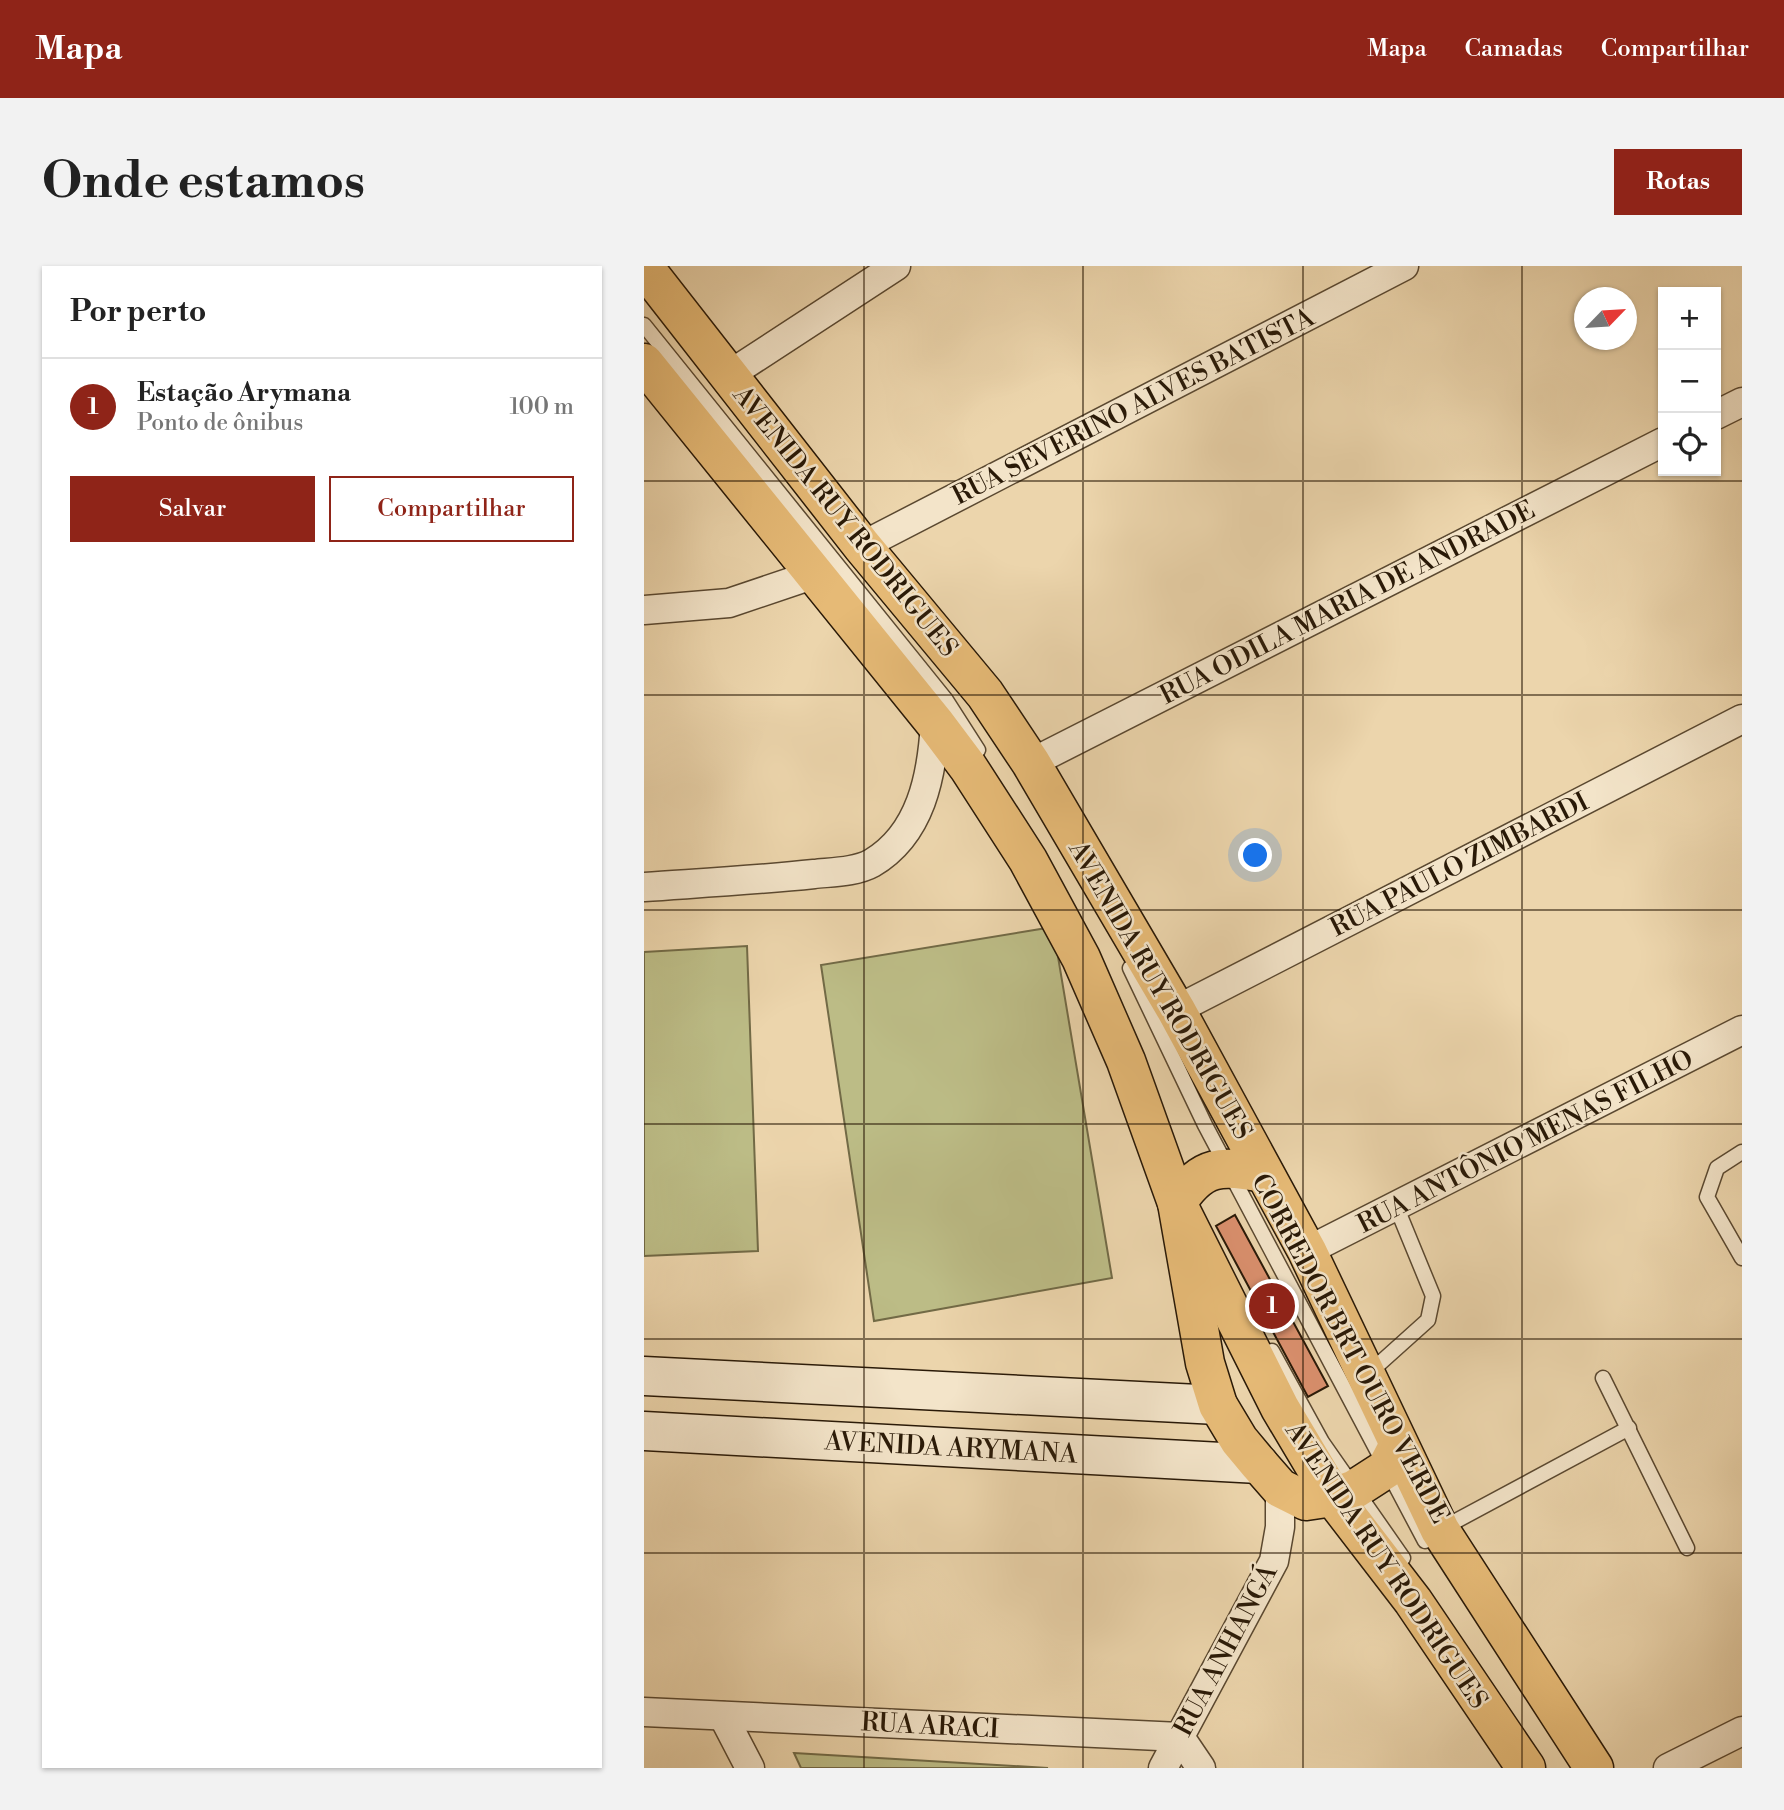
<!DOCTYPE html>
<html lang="pt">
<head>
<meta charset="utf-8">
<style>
	:root { --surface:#fff; --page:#f2f2f2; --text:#222; --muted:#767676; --line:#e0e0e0; --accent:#8f2418 }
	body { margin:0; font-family:"Libre Bodoni",serif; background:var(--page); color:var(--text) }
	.controls { position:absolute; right:21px; top:21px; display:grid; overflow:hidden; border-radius:0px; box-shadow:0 2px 5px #0004 }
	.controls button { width:63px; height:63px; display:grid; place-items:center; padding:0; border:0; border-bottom:2px solid var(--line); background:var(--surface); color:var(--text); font:35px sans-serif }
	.compass { position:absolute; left:930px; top:21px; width:63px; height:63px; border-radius:50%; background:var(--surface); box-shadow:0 2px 5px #0004; rotate:65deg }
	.you { position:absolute; left:612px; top:590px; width:24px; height:24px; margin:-18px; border:5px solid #fff; border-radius:50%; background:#1a73e8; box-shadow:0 0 0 10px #1a73e833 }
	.badge { display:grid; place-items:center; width:46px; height:46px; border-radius:50%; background:var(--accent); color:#fff; font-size:23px; font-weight:700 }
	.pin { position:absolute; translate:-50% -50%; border:4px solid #fff; box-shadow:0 2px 7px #0006 }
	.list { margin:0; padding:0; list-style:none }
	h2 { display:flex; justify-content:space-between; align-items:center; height:91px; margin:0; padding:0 28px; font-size:30px }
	h2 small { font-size:23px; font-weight:400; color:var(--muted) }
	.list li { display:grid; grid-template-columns:46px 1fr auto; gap:21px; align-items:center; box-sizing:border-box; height:98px; padding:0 28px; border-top:2px solid var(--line) }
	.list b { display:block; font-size:26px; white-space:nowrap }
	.list p { margin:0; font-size:23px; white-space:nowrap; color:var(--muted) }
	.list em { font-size:23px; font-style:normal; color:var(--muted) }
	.actions { display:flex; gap:14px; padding:21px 28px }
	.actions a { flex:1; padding:16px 0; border:2px solid var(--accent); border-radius:0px; text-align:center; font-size:24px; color:var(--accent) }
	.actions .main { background:var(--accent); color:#fff }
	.icon { flex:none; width:38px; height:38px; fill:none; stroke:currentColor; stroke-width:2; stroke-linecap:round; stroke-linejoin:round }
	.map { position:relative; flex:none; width:1098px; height:1502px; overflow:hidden; border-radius:0px }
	header { display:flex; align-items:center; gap:42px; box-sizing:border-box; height:98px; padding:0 35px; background:var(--accent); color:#fff }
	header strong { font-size:33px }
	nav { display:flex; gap:38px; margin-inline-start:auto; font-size:24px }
	.intro { display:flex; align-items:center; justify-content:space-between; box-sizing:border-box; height:168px; padding:0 42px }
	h1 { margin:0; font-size:49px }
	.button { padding:18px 32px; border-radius:0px; background:var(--accent); color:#fff; font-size:24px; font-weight:700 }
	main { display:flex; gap:42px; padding:0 42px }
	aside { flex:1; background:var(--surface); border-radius:0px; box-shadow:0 2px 5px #0004 }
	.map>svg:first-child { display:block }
	.green { fill:#bcbc86; stroke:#726a46; stroke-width:2 }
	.building { fill:#db906e; stroke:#291907; stroke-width:2 }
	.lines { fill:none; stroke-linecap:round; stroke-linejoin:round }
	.service-casing { stroke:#5a4830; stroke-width:17 }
	.minor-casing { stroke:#5a4830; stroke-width:31 }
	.secondary-casing { stroke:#291907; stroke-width:41 }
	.primary-casing { stroke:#291907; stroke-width:41 }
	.service { stroke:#f3e4c9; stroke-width:14 }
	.minor { stroke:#f3e4c9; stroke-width:28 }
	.secondary { stroke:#f3e4c9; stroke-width:38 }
	.primary { stroke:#e6ba76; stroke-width:38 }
	.grid { fill:none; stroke:#291907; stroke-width:2; stroke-opacity:0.55 }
	.labels { text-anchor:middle; stroke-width:5; stroke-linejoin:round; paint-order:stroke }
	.street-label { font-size:26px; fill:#291907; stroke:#f3e4c9 }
</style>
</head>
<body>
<header>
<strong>Mapa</strong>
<nav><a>Mapa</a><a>Camadas</a><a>Compartilhar</a></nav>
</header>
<div class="intro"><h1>Onde estamos</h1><a class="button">Rotas</a></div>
<main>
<aside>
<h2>Por perto<small></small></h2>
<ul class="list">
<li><span class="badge">1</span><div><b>Estação Arymana</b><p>Ponto de ônibus</p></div><em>100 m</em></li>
</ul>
<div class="actions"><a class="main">Salvar</a><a>Compartilhar</a></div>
</aside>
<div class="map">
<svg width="1098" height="1502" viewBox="0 0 1098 1502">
	<rect width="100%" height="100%" fill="#ecd5ac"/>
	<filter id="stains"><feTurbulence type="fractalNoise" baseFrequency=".00286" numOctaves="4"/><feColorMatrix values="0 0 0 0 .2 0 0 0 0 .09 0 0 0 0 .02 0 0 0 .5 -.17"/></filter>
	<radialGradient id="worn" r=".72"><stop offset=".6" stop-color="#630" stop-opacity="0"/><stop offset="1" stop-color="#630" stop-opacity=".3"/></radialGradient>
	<!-- green -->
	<g class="green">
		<path d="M409 661 468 1012 230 1055 177 699Z"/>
		<path d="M103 680 114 985 0 990V686Z"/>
		<path d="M150 1487 404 1502H157Z"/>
	</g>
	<!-- building -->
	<path class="building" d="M591 949 684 1120 664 1131 572 960Z"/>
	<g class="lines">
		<!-- service casing -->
		<g class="service-casing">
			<g id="service">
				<path d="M0 59 302 434 334 484"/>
				<path d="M486 702 561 859 781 1275"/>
				<path d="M1098 886 1073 902 1063 931 1098 992"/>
				<path d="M628 1085 678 1176 759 1292"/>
				<path d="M725 1107 784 1054 789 1030 752 940"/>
				<path d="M959 1112 1043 1282"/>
				<path d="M797 1263 985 1162"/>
			</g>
		</g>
		<!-- minor casing -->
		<g class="minor-casing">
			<g id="minor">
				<path d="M85 109 252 0"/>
				<path d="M1072 149 1098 136"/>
				<path d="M218 280 760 0"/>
				<path d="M0 344 85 337 171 308"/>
				<path d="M387 497 1019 176"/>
				<path d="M0 621C57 617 114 614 170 608 188 606 212 606 228 597 277 568 288 510 291 457"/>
				<path d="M532 744 1098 453"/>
				<path d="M663 985 1098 764"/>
				<path d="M0 1446 536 1471 557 1502"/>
				<path d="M79 1450 106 1502"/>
				<path d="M519 1502 630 1295 636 1261V1222"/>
				<path d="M1024 1502 1098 1465"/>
			</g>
		</g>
		<!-- secondary casing -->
		<g class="secondary-casing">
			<g id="secondary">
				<path d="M0 1110 574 1139"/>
				<path d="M0 1165 615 1198"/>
			</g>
		</g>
		<!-- primary casing -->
		<g class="primary-casing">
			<g id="primary">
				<path d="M0 1 218 280 341 428 387 497 532 744 663 985 796 1264 950 1502"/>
				<path d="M0 97 291 457 324 501 384 594 437 692 482 795 533 937 636 1142 689 1231 769 1335 882 1502"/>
				<path d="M620 907C577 900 559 897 533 937L561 1097 574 1139 595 1174 615 1198 636 1222 662 1235 689 1231 711 1223 742 1203 754 1180"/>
			</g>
		</g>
		<!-- service -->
		<use href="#service" class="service"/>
		<!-- minor -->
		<use href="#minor" class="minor"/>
		<!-- secondary -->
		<use href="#secondary" class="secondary"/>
		<!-- primary -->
		<use href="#primary" class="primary"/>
	</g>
	<!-- grid -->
	<path class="grid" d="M220 0V1502M439 0V1502M659 0V1502M878 0V1502M0 215H1098M0 429H1098M0 644H1098M0 858H1098M0 1073H1098M0 1287H1098"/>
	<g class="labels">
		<!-- street labels -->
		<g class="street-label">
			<text transform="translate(489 140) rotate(-27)" y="9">RUA SEVERINO ALVES BATISTA</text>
			<text transform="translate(202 255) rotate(51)" y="9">AVENIDA RUY RODRIGUES</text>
			<text transform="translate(703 336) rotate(-27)" y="9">RUA ODILA MARIA DE ANDRADE</text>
			<text transform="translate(815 598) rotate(-27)" y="9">RUA PAULO ZIMBARDI</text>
			<text transform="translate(517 724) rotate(60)" y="9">AVENIDA RUY RODRIGUES</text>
			<text transform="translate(881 875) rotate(-27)" y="9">RUA ANTÔNIO MENAS FILHO</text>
			<text transform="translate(707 1082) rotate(62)" y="9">CORREDOR BRT OURO VERDE</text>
			<text transform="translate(307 1181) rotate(3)" y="9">AVENIDA ARYMANA</text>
			<text transform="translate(743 1299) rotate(56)" y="9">AVENIDA RUY RODRIGUES</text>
			<text transform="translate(581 1384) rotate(-62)" y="9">RUA ANHANGÁ</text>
			<text transform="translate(286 1459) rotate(3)" y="9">RUA ARACI</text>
		</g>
	</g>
	<rect width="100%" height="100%" filter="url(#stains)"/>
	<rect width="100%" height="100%" fill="url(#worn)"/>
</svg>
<div class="controls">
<button>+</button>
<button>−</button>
<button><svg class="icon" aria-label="locate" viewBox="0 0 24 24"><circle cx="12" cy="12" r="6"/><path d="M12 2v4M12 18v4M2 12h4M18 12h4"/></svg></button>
</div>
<svg class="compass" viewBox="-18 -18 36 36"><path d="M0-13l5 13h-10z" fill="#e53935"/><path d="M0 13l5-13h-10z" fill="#767676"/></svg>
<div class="you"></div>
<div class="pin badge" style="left:628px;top:1040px">1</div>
</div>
</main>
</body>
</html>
